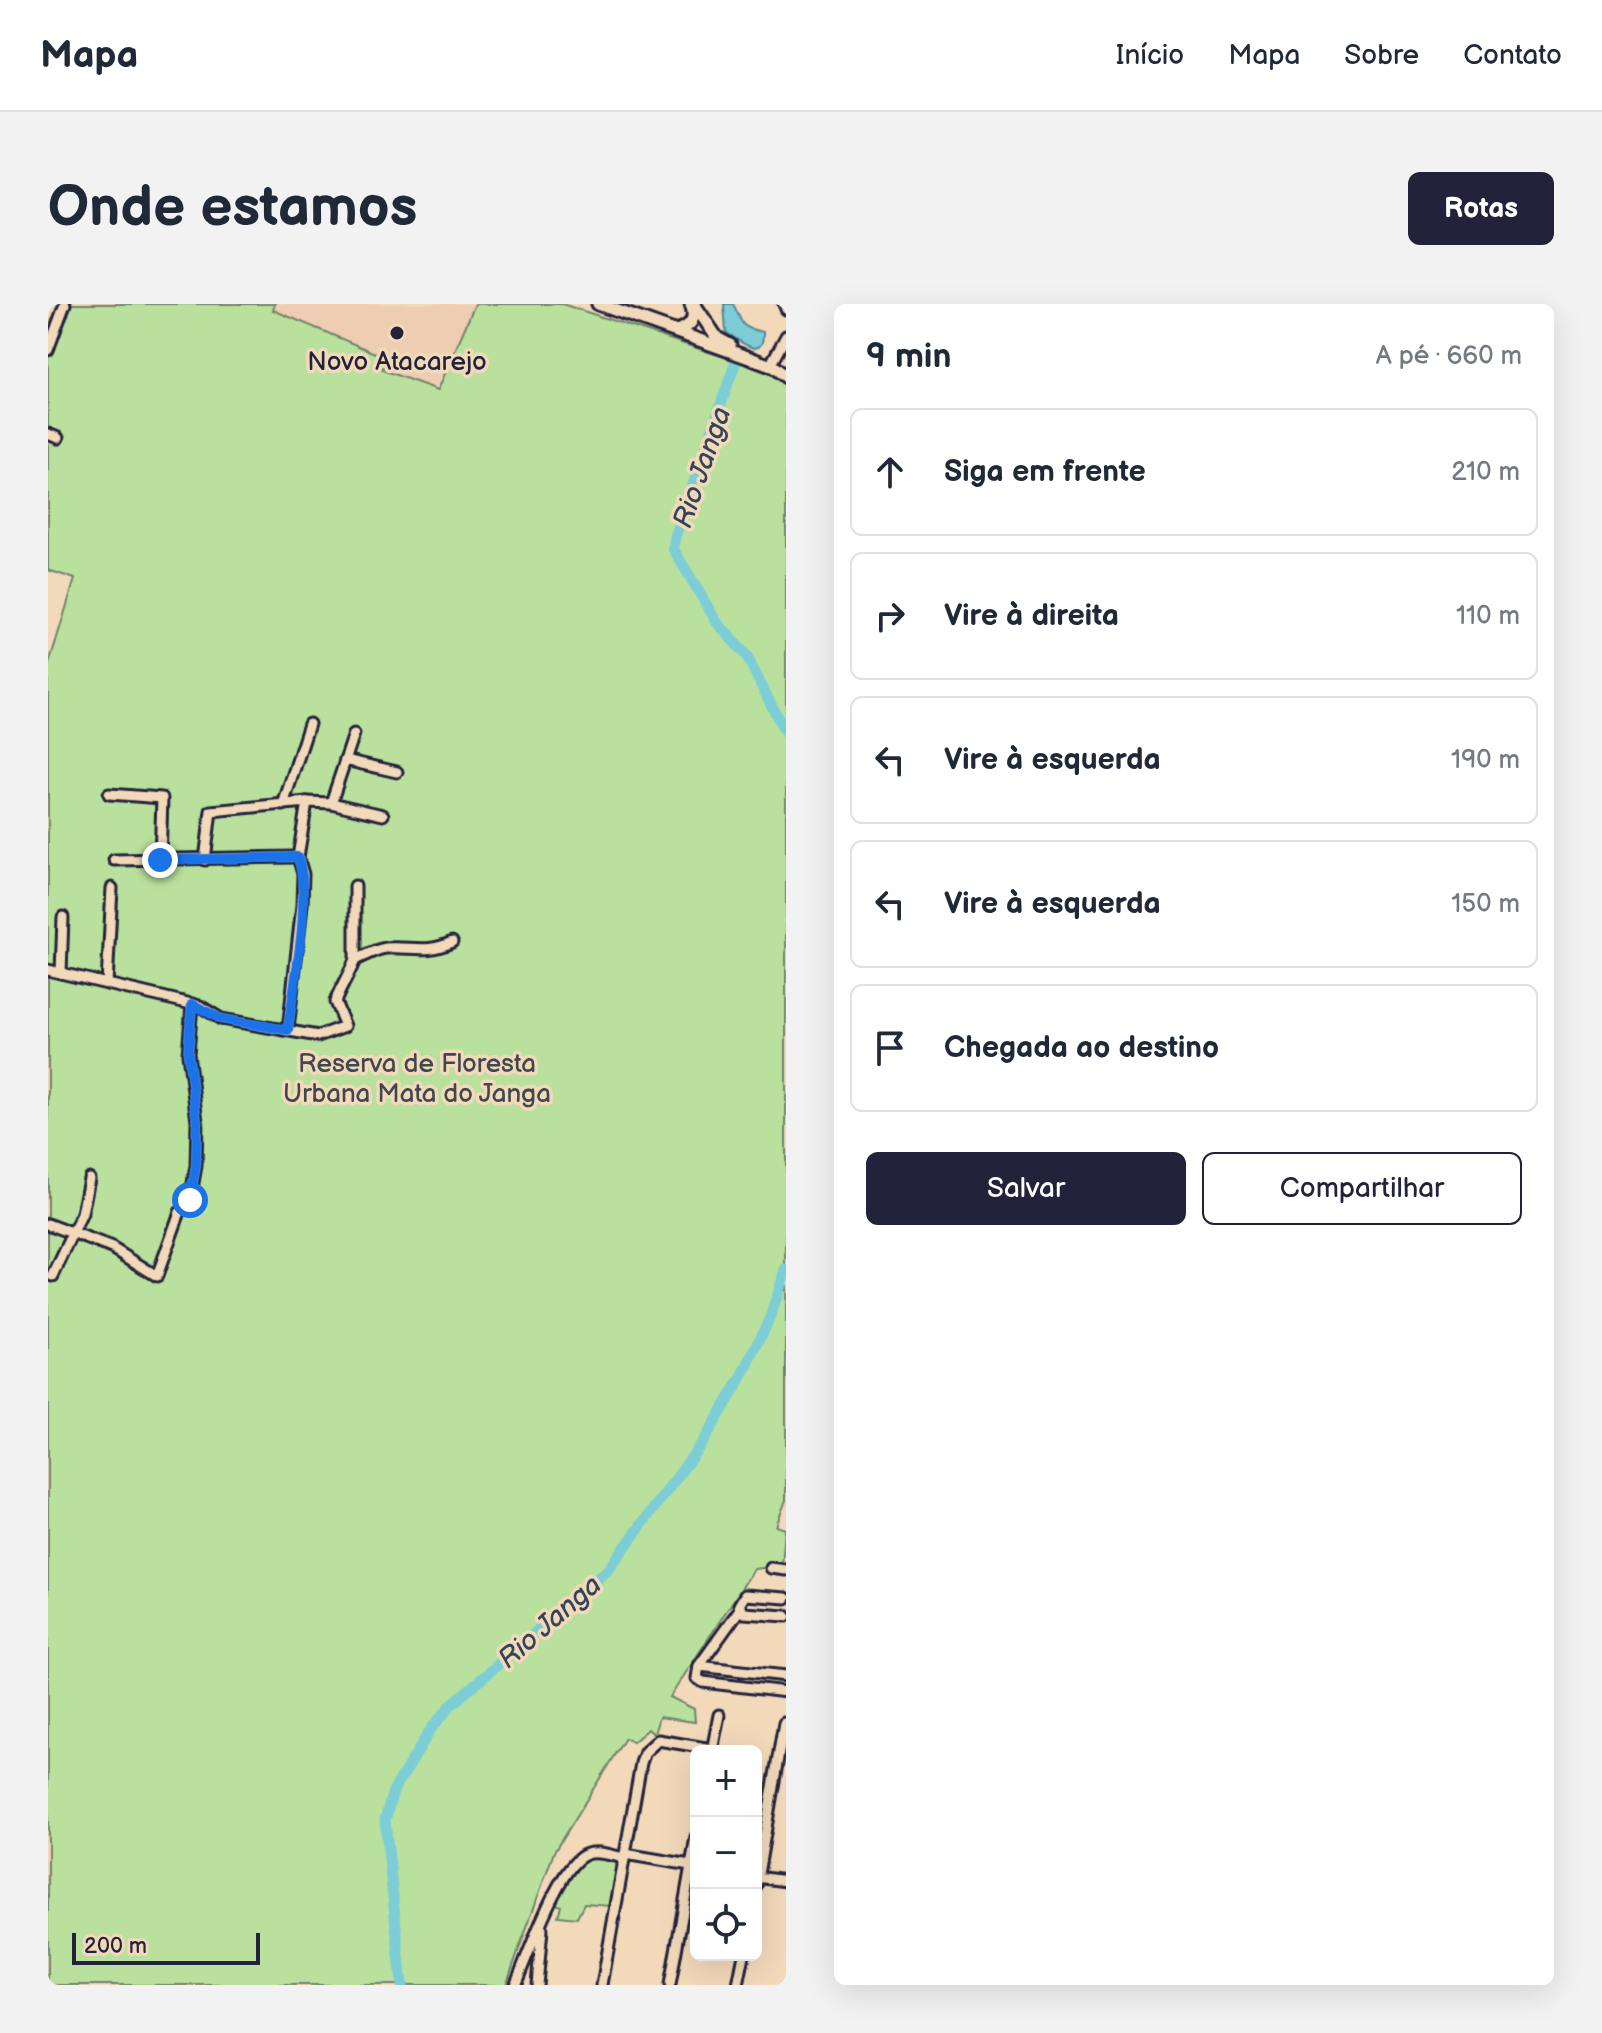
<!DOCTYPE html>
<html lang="pt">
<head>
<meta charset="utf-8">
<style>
	:root { --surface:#fff; --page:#f2f2f3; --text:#1f2937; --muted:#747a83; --line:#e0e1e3; --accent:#22223b }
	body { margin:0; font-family:"Balsamiq Sans",sans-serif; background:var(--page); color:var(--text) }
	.controls { position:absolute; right:24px; bottom:24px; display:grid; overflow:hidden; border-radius:12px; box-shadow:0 8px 32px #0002 }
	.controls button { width:72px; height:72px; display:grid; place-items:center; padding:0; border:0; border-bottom:2px solid var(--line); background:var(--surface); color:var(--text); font:40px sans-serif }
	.scale { position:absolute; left:24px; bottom:20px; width:188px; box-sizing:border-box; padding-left:8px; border:4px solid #22223b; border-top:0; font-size:22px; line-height:28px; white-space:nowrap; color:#22223b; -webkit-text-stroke:6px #f2d9ba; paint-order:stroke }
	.stop { position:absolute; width:24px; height:24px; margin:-18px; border:6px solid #1a73e8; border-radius:50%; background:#fff }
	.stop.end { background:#1a73e8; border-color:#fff; box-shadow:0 2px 8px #0008 }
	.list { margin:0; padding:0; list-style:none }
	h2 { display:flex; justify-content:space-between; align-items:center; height:104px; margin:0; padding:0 32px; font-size:34px }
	h2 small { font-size:26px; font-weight:400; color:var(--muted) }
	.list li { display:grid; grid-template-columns:52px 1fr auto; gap:24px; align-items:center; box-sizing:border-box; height:128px; margin:0 16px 16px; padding:0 16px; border:2px solid var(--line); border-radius:12px }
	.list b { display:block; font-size:30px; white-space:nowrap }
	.list em { font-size:26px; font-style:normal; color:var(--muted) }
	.actions { display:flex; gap:16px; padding:24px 32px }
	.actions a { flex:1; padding:18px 0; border:2px solid var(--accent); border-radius:12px; text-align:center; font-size:28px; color:var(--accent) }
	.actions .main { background:var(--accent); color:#fff }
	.icon { flex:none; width:44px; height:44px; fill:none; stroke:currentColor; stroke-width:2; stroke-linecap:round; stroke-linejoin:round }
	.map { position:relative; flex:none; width:738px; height:1681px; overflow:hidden; border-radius:12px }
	header { display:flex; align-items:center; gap:48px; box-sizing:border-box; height:112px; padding:0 40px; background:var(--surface); border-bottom:2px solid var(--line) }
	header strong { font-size:38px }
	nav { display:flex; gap:44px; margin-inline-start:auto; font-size:28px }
	.intro { display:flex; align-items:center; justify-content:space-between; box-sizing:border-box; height:192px; padding:0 48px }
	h1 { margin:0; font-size:56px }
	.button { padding:20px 36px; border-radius:12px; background:var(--accent); color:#fff; font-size:28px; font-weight:700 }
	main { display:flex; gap:48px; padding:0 48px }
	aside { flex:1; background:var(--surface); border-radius:12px; box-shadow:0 8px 32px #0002 }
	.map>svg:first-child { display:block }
	.built { fill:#eecdb2 }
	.green { fill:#b9e19d; stroke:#6e826c; stroke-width:2 }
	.water { fill:#7ccdd6; stroke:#588998; stroke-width:2 }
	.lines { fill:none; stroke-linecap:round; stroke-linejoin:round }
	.river { stroke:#7ccdd6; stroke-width:11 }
	.minor-casing { stroke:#22223b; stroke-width:15 }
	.major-casing { stroke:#22223b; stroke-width:17 }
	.minor { stroke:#f2d9ba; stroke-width:9 }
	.major { stroke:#f2d9ba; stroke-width:11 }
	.route { stroke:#1a73e8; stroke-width:10 }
	.poi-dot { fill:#22223b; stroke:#f2d9ba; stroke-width:3 }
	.labels { text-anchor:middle; stroke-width:7; stroke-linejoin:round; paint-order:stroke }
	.poi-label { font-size:26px; fill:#22223b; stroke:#f2d9ba }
	.park-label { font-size:26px; fill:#40484f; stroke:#f2d9ba }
	.water-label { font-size:28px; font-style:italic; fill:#34445a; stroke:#f2d9ba }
</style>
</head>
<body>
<header>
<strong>Mapa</strong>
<nav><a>Início</a><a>Mapa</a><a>Sobre</a><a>Contato</a></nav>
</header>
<div class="intro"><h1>Onde estamos</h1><a class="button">Rotas</a></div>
<main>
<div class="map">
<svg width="738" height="1681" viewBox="0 0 738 1681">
	<rect width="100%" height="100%" fill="#f2d9ba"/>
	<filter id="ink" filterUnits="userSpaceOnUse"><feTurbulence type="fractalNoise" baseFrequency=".0125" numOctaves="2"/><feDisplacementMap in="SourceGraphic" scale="16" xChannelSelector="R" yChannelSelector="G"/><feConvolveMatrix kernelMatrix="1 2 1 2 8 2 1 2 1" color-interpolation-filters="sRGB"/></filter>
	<g filter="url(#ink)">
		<!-- built -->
		<path class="built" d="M227 0H427L390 86 334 65 338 54 224 6Z"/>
		<!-- green -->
		<g class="green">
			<path d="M22 0H227L225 6 339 54 334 66 390 86 427 0H514L688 57 733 74 738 83V1196L728 1222 737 1225 734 1262 706 1265 622 1393 646 1405 647 1418 611 1413 606 1430 600 1425 585 1438 577 1434 506 1548 458 1681H0V363L27 275 0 266V54Z"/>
			<path d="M542 1552 573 1557 563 1602 536 1600 529 1614 510 1612 513 1602 506 1599 522 1565Z"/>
		</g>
		<!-- water -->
		<path class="water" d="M676 0H685C696 20 690 23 715 28 716 60 689 34 678 29Z"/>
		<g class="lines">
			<!-- river -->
			<g class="river">
				<path d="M688 57 627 233 625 244 668 317 698 351 738 430"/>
				<path d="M354 1681 337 1516 345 1487 383 1425 403 1401 561 1265 657 1135 694 1073 722 1013 738 966"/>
			</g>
			<!-- minor casing -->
			<g class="minor-casing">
				<g id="minor">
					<path d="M736 0 738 5"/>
					<path d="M0 46 17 0"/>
					<path d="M725 56 738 32"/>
					<path d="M0 130 10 134"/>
					<path d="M297 456 349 468"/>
					<path d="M61 490 114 494 112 556"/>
					<path d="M283 499 335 511"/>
					<path d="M235 501 261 420"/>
					<path d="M66 556 250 553"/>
					<path d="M157 556 163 507 259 498 283 499 306 430"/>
					<path d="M307 582V656"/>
					<path d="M0 666 152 702 173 715 270 732 297 722 287 698C293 683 301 671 307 656 316 652 328 645 338 644 363 642 379 650 404 638"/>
					<path d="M13 669 15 613"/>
					<path d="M59 680 64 584"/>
					<path d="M240 726 254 601 255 570 250 553 259 498"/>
					<path d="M142 896 148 862 149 817 140 750 144 700"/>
					<path d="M0 920 64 944 109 972 132 908"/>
					<path d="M5 972 34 910 41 874"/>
					<path d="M723 1264 738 1266"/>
					<path d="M738 1294 697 1291 691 1301 696 1309 738 1312"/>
					<path d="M692 1305 651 1362 649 1374 655 1378 738 1388"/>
					<path d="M651 1362 738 1372"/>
					<path d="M664 1447 671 1411"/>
					<path d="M577 1550 648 1562"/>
					<path d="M708 1573 738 1577"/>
					<path d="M708 1582 736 1419"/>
					<path d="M467 1681C480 1653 511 1558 539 1550 550 1546 565 1552 576 1554"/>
					<path d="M489 1681 494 1625"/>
					<path d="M554 1681 593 1459 597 1448 610 1436 664 1445"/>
					<path d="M622 1681 648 1533"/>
					<path d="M690 1681 696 1651"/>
				</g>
			</g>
			<!-- major casing -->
			<g class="major-casing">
				<g id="major">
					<path d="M550 0 699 53 726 63 738 73"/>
					<path d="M646 0 669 34 682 41"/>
					<path d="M628 27C643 23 649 15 643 0"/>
				</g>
			</g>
			<!-- minor -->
			<use href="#minor" class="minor"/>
			<!-- major -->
			<use href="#major" class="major"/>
		</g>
	</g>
	<g class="lines" filter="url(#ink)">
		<!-- route -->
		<path class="route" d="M112 556 250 553C264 597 246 679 240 726L173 715 144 700 140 750 149 817 148 862 142 896"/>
	</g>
	<!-- markers -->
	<circle class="poi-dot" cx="349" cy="29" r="8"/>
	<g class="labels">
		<!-- poi labels -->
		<g class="poi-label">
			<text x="349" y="66">Novo Atacarejo</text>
		</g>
		<!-- park labels -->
		<g class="park-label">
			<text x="369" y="768">Reserva de Floresta<tspan x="369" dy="30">Urbana Mata do Janga</tspan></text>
		</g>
		<!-- water labels -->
		<g class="water-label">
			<text transform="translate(653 163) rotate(-71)" y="10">Rio Janga</text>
			<text transform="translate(501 1317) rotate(-41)" y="10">Rio Janga</text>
		</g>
	</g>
</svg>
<div class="controls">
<button>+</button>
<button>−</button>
<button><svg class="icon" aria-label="locate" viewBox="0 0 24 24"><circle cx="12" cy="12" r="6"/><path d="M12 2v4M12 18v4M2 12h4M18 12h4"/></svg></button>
</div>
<div class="scale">200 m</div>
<div class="stop" style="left:142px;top:896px"></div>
<div class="stop end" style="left:112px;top:556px"></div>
</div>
<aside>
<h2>9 min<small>A pé · 660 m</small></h2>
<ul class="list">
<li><svg class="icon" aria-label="ahead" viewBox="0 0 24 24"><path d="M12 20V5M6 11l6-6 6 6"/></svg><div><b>Siga em frente</b></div><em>210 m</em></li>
<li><svg class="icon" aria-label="right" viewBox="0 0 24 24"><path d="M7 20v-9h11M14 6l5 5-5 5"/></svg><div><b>Vire à direita</b></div><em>110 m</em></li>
<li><svg class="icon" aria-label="left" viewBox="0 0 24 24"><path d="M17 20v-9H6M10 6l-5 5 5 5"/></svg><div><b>Vire à esquerda</b></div><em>190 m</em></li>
<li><svg class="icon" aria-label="left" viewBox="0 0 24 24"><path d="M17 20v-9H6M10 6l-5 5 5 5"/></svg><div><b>Vire à esquerda</b></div><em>150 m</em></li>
<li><svg class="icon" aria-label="arrive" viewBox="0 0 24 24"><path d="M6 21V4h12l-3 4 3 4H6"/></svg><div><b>Chegada ao destino</b></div></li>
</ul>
<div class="actions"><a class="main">Salvar</a><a>Compartilhar</a></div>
</aside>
</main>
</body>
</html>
